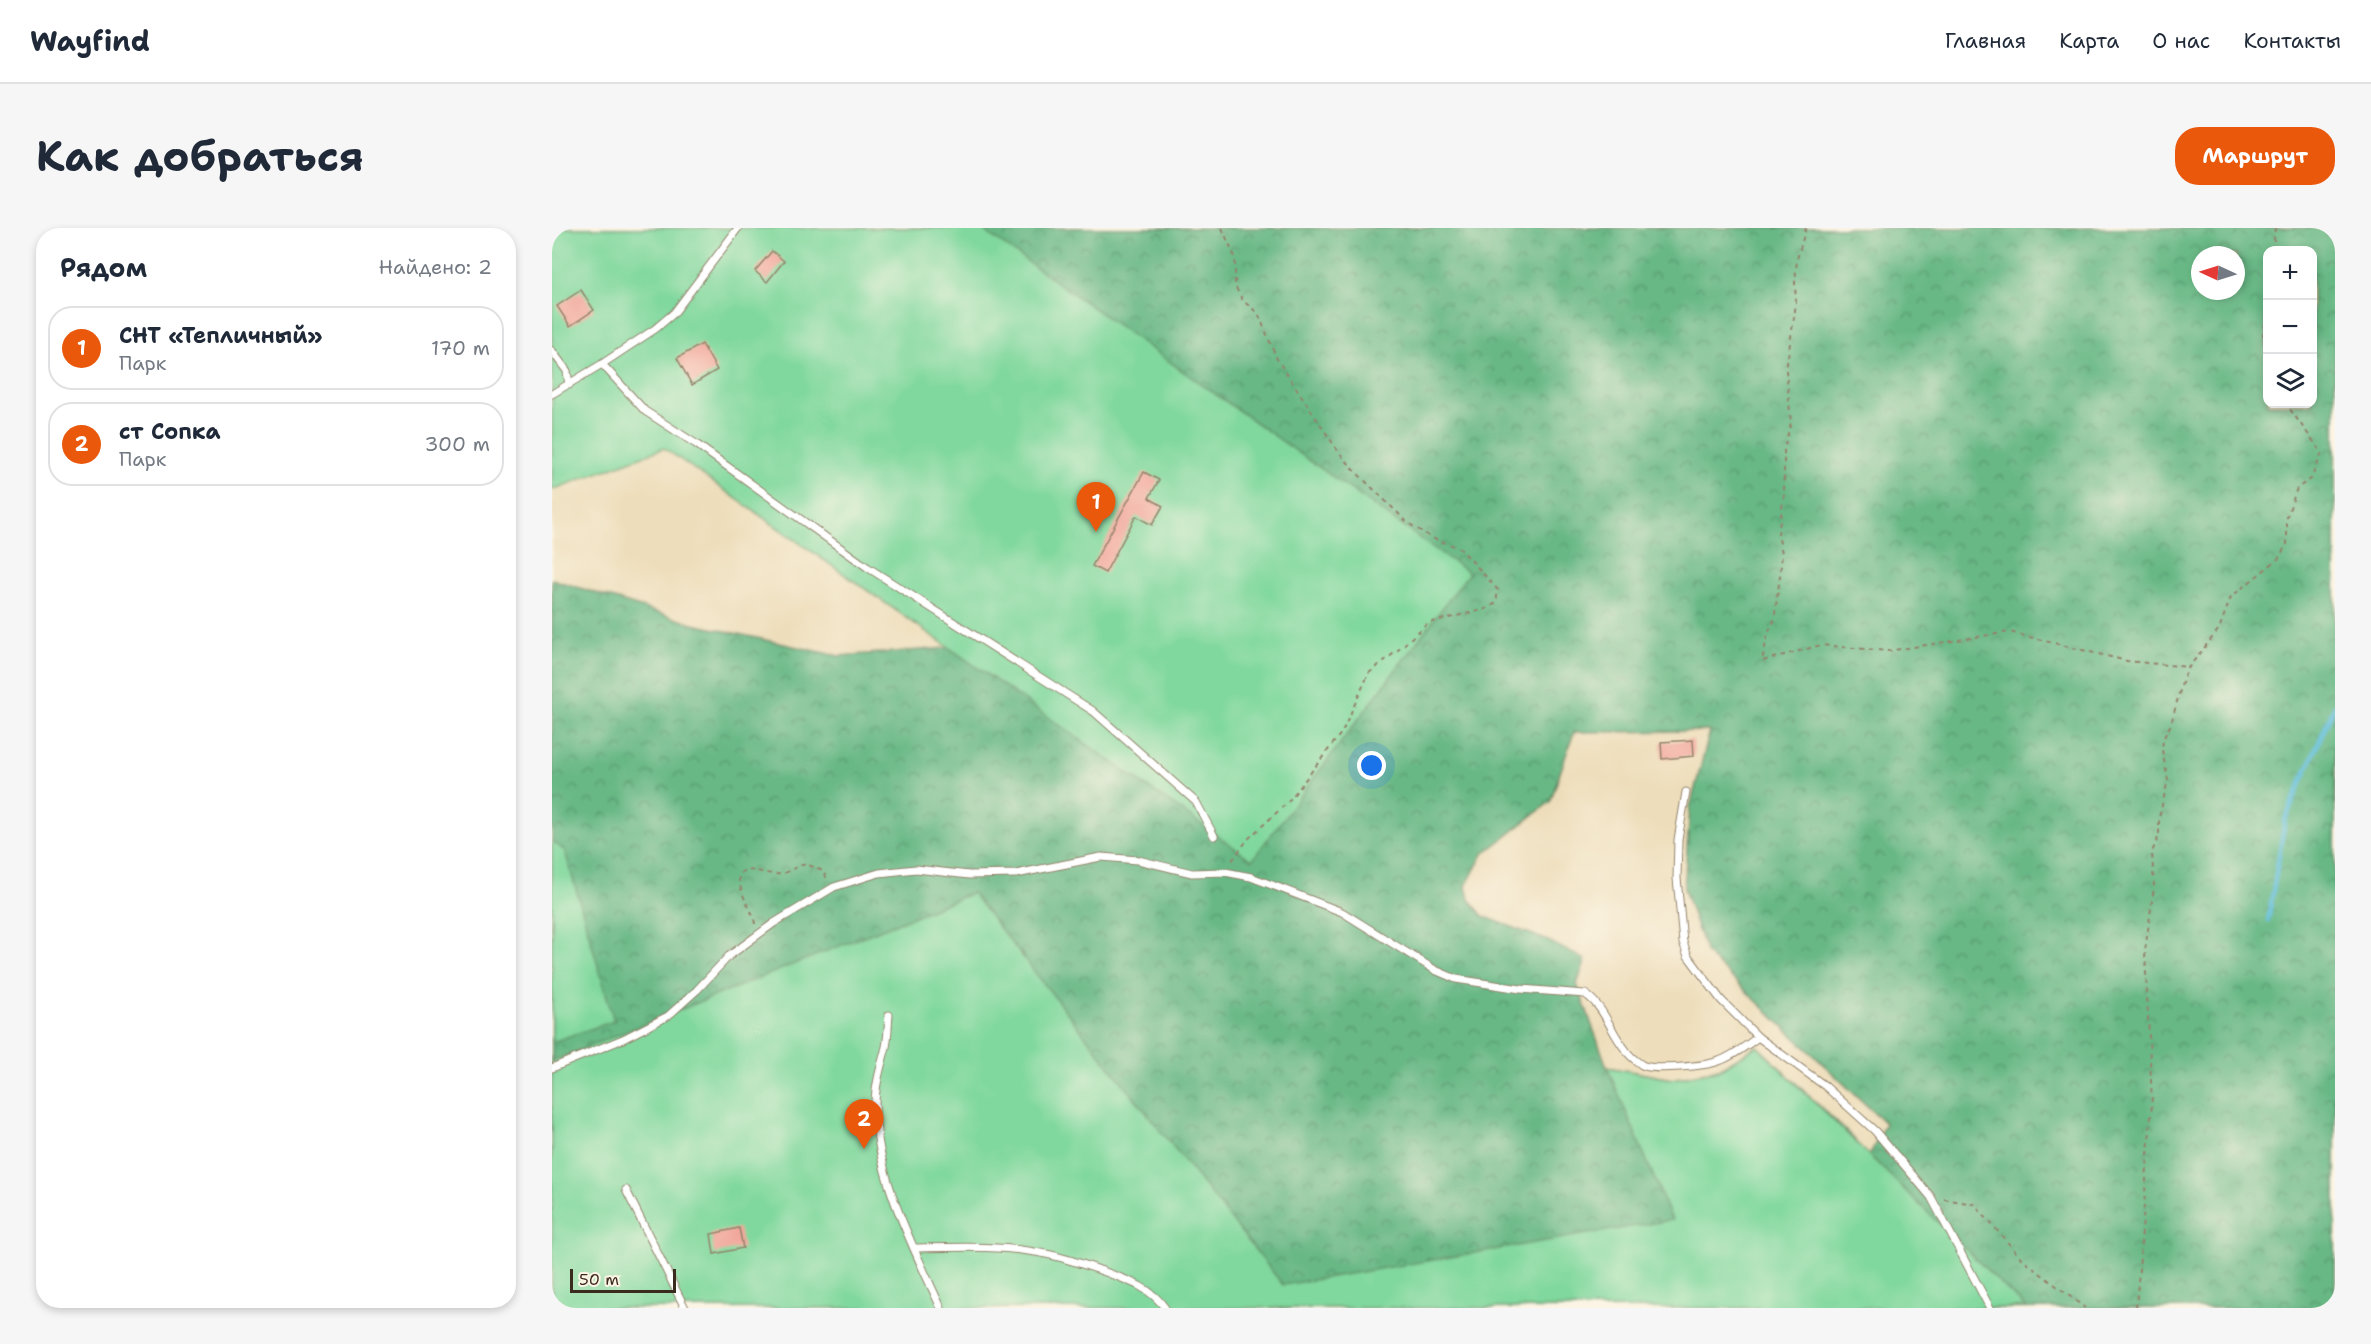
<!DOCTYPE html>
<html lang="ru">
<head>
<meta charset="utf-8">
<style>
	:root { --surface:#fff; --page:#f6f6f7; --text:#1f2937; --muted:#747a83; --line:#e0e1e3; --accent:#ea580c }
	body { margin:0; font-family:"Shantell Sans",sans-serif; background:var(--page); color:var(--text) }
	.controls { position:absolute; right:18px; top:18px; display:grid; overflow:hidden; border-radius:12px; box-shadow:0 3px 9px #0003 }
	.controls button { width:54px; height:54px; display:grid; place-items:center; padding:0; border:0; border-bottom:2px solid var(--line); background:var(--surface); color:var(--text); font:30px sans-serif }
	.compass { position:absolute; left:1639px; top:18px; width:54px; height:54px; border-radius:50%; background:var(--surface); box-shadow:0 3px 9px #0003; rotate:274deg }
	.scale { position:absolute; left:18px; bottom:15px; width:106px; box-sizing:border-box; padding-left:6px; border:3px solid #3b2a1e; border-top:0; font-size:16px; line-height:21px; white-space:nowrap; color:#3b2a1e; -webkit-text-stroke:4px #fcf5e5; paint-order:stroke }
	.you { position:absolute; left:820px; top:538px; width:21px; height:21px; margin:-15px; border:4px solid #fff; border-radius:50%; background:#1a73e8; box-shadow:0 0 0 9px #1a73e833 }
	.badge { display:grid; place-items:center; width:39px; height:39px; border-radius:50%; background:var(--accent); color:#fff; font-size:20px; font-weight:700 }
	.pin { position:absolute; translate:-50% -50px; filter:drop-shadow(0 2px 3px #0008) }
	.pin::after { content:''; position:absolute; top:32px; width:21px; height:18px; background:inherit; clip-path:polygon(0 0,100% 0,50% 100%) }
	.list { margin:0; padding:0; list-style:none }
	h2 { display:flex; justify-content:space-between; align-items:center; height:78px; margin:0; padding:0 24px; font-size:26px }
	h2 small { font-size:20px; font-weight:400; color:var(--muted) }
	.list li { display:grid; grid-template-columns:39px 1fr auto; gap:18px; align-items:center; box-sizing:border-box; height:84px; margin:0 12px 12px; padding:0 12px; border:2px solid var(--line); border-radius:24px }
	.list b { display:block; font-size:22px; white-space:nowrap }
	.list p { margin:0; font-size:20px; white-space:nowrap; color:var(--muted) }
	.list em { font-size:20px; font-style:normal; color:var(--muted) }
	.icon { flex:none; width:33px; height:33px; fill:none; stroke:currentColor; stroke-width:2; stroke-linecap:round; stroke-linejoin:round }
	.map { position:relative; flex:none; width:1783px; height:1080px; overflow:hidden; border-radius:24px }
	header { display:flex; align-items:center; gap:36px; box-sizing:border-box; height:84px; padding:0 30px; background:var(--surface); border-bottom:2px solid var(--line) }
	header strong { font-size:28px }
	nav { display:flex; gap:33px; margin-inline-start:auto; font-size:21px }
	.intro { display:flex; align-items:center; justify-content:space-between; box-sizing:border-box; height:144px; padding:0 36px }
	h1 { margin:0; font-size:42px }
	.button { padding:15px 27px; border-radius:24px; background:var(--accent); color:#fff; font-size:21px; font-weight:700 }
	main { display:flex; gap:36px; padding:0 36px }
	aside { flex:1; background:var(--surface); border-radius:24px; box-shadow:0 3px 9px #0003 }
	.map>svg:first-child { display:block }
	.forest { fill:url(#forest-crowns); stroke:#527152; stroke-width:1.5; fill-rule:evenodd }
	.garden { fill:#80d89e; stroke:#5e815e; stroke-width:1.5 }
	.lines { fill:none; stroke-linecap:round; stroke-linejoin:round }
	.stream { stroke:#5dbddb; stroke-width:4.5 }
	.building { fill:#f1a59a }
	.service-casing { stroke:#94846c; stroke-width:9 }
	.path { stroke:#94846c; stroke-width:2; stroke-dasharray:4.5 4.5; stroke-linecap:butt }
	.service { stroke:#fff; stroke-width:7 }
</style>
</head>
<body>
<header>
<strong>Wayfind</strong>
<nav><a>Главная</a><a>Карта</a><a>О нас</a><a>Контакты</a></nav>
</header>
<div class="intro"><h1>Как добраться</h1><a class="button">Маршрут</a></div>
<main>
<aside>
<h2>Рядом<small>Найдено: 2</small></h2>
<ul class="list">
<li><span class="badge">1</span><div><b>СНТ «Тепличный»</b><p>Парк</p></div><em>170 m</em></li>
<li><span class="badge">2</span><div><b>ст Сопка</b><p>Парк</p></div><em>300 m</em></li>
</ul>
</aside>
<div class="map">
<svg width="1783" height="1080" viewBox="0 0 1783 1080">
	<defs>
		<pattern id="forest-crowns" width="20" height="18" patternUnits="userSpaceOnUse" patternTransform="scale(1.5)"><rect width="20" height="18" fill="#68b885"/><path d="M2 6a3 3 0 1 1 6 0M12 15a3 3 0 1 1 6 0" fill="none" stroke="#57966c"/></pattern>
	</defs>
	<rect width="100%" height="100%" fill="#fcf5e5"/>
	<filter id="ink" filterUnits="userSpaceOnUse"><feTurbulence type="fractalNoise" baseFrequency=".0167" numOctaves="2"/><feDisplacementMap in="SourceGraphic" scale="12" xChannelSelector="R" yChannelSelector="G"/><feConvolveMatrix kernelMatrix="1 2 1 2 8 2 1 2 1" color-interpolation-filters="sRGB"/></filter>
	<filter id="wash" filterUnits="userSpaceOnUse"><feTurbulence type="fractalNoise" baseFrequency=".008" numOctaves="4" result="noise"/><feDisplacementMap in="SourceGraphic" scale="24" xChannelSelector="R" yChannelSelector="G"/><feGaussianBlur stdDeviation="1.35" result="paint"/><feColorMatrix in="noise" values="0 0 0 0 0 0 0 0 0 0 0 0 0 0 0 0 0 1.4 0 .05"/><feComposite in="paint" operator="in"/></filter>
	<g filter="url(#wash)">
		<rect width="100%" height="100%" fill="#edddba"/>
		<!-- forest -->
		<path class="forest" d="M326 0H1783V1080H1330L1308 948 1333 895 1154 725 1132 661 1138 579 1158 503 1022 504 998 574 931 626 914 658 917 671 931 688 994 712 1034 732 1025 756 1055 839 1120 851 1167 841 1205 818 1303 912 1138 960 1161 1051 738 1080 493 866 471 726 385 692 0 946V351L141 396 287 428 584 406ZM1716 22H1760V176H1716ZM1648 27H1684V63H1648Z"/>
		<!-- garden -->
		<g class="garden">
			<path d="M0 0H428L917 345 700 632 112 220 0 262Z"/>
			<path d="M0 613 13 623 62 793 0 814Z"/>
			<path d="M420 665 731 1057 1120 992 1055 839 1120 851 1167 842 1205 818 1474 1080H0V833Z"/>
		</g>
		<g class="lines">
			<!-- stream -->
			<path class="stream" d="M1716 693 1733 592 1783 477"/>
		</g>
		<g id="blocks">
			<!-- building -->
			<g class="building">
				<path d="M220 23 232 33 215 54 203 43Z"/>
				<path d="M29 62 42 82 18 98 5 78Z"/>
				<path d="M150 116 165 142 140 157 125 130Z"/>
				<path d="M592 244 607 252 597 270 611 278 600 297 584 288 553 345 540 338Z"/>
				<path d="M1141 512 1142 528 1110 531 1109 514Z"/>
				<path d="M187 1000 191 1020 162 1026 159 1006Z"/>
			</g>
		</g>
	</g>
	<g filter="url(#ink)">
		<use href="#blocks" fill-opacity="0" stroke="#94846c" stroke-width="1.5"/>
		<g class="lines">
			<!-- service casing -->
			<g class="service-casing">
				<g id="service">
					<path d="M0 123 15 143 17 157"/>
					<path d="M50 136 103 101 122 85 186 0"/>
					<path d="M0 166 50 136 93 183 144 216 315 339 541 483 644 574 662 608"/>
					<path d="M1134 564 1126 612 1125 650 1131 714 1136 728 1169 772 1206 809 1273 858 1323 903 1358 944 1379 969 1438 1080"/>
					<path d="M337 787C336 797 336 809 334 819 329 838 323 857 323 877 324 949 360 1016 389 1080"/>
					<path d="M0 840 71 811 116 788 145 762 177 728 222 695 282 659 327 645 364 641 417 647 464 646 549 629 586 632 640 645 673 644 699 649 790 684 883 742 904 751 969 761 1033 766C1053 779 1058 803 1073 821 1076 826 1084 833 1090 837 1101 843 1154 838 1167 833 1181 828 1194 818 1206 809"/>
					<path d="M74 962 133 1080"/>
					<path d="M362 1020C406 1019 451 1017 494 1026 515 1030 536 1038 556 1045 578 1053 599 1060 613 1080"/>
				</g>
			</g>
			<!-- path -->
			<g class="path">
				<path d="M670 0 683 29V58L691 73 706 85 725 131 786 223 804 244 856 295 880 310 908 320 946 362 944 375 934 381 876 395 846 422 817 445 790 504 736 574 696 611 679 634"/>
				<path d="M1254 0 1245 31 1243 55 1244 76 1234 142 1239 195 1232 220V267L1226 306 1230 325 1228 348 1222 393 1216 405 1210 433 1269 417 1336 423 1457 404 1575 433 1637 439"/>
				<path d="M1721 22 1723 0"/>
				<path d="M1716 77 1711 107 1716 137"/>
				<path d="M203 696C201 683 192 673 189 661 178 628 215 649 228 646 237 644 244 638 254 636L271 643 275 651"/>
				<path d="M1392 971 1422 976 1471 1032 1533 1080"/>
				<path d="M1584 1080 1600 875 1593 723 1602 659 1600 624 1607 608V590L1616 552 1610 522 1611 511 1619 496 1631 451 1637 439 1667 401 1679 369 1726 331 1735 316V288L1745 260 1759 251 1770 225 1734 176"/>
			</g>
			<!-- service -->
			<use href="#service" class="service"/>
		</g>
	</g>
</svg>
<div class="controls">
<button>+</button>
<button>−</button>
<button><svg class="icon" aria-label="layers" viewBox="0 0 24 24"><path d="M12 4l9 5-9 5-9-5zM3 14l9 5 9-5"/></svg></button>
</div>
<svg class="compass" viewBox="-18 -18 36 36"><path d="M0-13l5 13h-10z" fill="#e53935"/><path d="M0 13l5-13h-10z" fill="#747a83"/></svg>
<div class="scale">50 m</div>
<div class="you"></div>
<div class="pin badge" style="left:544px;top:304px">1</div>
<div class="pin badge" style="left:312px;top:921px">2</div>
</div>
</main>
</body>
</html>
